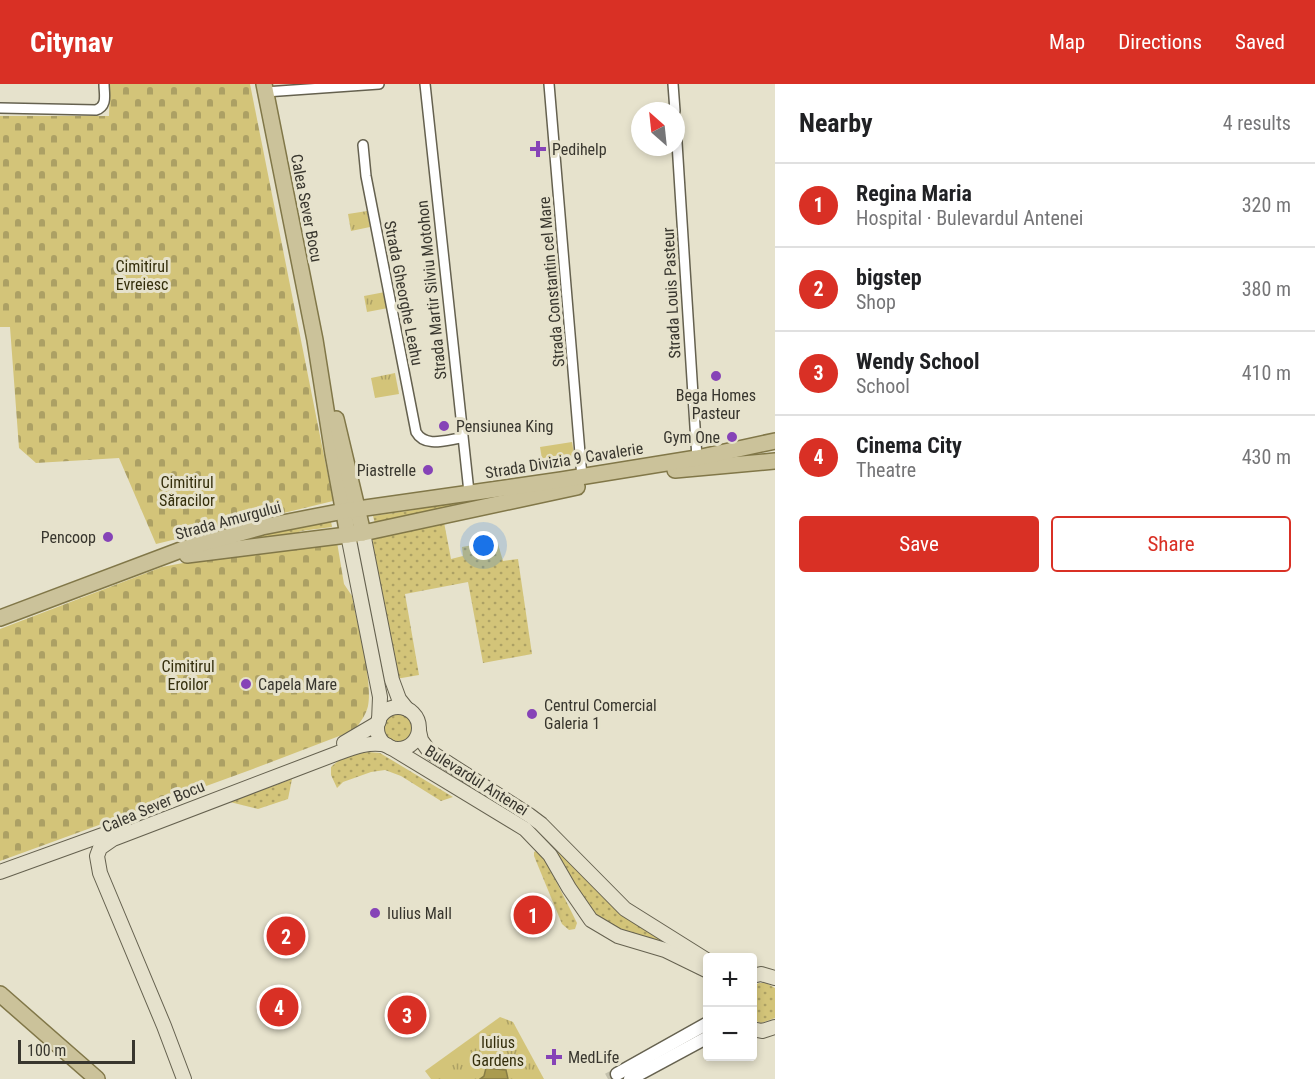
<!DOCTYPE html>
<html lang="en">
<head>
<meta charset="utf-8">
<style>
	:root { --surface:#fff; --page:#f6f6f6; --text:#202124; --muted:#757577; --line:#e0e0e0; --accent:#d93025 }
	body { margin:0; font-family:"Roboto Condensed",sans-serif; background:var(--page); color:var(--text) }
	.controls { position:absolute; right:18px; bottom:18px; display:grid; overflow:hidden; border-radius:6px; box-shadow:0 3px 9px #0003 }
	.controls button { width:54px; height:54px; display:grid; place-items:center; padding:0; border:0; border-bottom:2px solid var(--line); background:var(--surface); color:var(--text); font:30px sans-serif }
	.compass { position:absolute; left:631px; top:18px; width:54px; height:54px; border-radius:50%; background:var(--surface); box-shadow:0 3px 9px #0003; rotate:333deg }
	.scale { position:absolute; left:18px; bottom:15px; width:117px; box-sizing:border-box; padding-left:6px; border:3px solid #38362e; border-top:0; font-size:16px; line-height:21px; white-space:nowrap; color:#38362e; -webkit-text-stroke:4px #e6e2cc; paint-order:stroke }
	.you { position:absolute; left:484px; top:462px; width:21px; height:21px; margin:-15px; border:4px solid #fff; border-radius:50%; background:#1a73e8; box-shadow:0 0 0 9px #1a73e833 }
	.badge { display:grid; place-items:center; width:39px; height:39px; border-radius:50%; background:var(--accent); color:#fff; font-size:20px; font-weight:700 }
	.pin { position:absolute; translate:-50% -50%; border:3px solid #fff; box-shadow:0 2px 6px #0006 }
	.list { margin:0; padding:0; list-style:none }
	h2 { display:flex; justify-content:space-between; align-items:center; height:78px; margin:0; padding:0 24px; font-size:26px }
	h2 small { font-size:20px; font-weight:400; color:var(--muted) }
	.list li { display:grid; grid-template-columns:39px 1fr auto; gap:18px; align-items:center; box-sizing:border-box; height:84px; padding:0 24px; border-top:2px solid var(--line) }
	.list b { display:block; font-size:22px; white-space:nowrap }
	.list p { margin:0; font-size:20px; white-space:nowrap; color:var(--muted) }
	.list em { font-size:20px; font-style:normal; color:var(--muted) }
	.actions { display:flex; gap:12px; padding:18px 24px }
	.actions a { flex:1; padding:14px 0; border:2px solid var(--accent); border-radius:6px; text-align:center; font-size:21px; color:var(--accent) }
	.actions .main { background:var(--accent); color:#fff }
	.map { position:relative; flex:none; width:775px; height:995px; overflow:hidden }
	header { display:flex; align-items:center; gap:36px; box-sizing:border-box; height:84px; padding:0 30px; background:var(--accent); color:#fff }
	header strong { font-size:28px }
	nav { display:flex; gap:33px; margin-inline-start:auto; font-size:21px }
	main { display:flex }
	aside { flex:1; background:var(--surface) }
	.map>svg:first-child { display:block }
	.grass { fill:url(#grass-dots) }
	.cemetery { fill:url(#cemetery-stones) }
	.park { fill:url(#park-tufts) }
	.pitch { fill:#d3c479 }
	.water { fill:url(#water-ripples); stroke:#887d45; stroke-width:1.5 }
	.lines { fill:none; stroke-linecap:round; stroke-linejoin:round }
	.tertiary-tunnel { stroke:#c3c0ac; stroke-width:12; stroke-dasharray:12 6; stroke-linecap:butt }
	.minor-casing { stroke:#65614f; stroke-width:12 }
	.tertiary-casing { stroke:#65614f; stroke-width:15 }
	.secondary-casing { stroke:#65614f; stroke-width:16 }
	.primary-casing { stroke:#817748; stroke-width:18 }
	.minor { stroke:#fff; stroke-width:9 }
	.tertiary { stroke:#fff; stroke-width:12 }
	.secondary { stroke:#e5e1cc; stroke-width:14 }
	.primary { stroke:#cbc29a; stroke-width:15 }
	.poi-dot { fill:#8643b7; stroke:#e6e2cc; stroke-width:2 }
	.labels { text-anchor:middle; stroke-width:6; stroke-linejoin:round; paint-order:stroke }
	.poi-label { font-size:16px; fill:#38362e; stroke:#e6e2cc; text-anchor:start }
	.street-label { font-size:16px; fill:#38362e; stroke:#e6e2cc }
	.park-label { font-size:16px; fill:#342e0b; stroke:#e6e2cc }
</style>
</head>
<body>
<header>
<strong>Citynav</strong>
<nav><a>Map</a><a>Directions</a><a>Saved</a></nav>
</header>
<main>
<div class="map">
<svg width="775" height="995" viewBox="0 0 775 995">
	<defs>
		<pattern id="grass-dots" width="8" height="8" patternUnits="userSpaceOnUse" patternTransform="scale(1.5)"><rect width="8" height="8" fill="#d3c479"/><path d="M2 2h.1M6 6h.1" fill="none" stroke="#aca064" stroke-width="1.8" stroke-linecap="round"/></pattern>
		<pattern id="cemetery-stones" width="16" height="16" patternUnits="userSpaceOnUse" patternTransform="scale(1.5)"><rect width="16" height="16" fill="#d3c479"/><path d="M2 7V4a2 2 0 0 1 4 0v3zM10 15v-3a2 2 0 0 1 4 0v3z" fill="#aca064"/></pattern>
		<pattern id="park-tufts" width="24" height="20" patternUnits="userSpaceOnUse" patternTransform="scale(1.5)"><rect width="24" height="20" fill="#d3c479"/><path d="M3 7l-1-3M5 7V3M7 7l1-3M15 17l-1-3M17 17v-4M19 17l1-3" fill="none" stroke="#aca064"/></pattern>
		<pattern id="water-ripples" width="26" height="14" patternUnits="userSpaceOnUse" patternTransform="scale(1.5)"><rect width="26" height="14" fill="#aa9b4f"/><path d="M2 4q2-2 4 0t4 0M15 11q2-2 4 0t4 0" fill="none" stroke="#8b7f42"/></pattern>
	</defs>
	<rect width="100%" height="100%" fill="#e6e2cc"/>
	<!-- grass -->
	<g class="grass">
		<path d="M575 398 375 440 373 432 414 426 438 418Z"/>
		<path d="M330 432 332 443 301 447 285 454 215 459Z"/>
		<path d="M443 433 451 475 463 472 462 463 489 458V461L498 460 503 477 518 475 532 570 483 579 468 498 405 510 419 591 396 595 372 458 374 454Z"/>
		<circle cx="399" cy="643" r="20"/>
		<path d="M368 668 380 669 453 713 441 717 401 692 385 686 371 688 343 698 337 704 331 691V683C341 673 354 670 368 668Z"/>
		<path d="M292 695 288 715 258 725 230 718Z"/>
		<path d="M546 751 678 863 672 864 599 839 540 757Z"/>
		<path d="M536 767 546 777 577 839 575 845 569 846 562 840 534 772V768Z"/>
		<path d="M759 899H766L775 904V934L761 939 753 936V902Z"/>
	</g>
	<!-- cemetery -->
	<g class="cemetery">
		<path d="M110 0H250L333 417 156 460 119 374 36 379 19 364 10 243H0V32H109Z"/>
		<path d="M337 458 344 500 352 512C357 540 373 596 368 622 366 631 360 638 355 646L253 685 0 777V545L162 483 225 471Z"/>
	</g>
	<!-- park -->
	<g class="park">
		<path d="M367 127 370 143 351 147 348 130Z"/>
		<path d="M385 208 388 224 367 228 364 212Z"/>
		<path d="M395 289 399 310 375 314 371 294Z"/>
		<path d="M500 933 513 938 544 995H431L425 987Z"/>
	</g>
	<!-- pitch -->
	<path class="pitch" d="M572 358 575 376 543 381 540 363Z"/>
	<!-- water -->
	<path class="water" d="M486 984 506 986 508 995H480L484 992Z"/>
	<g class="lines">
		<!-- tertiary-tunnel -->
		<path class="tertiary-tunnel" d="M608 995 617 990"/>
		<!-- minor casing -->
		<g class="minor-casing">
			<g id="minor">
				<path d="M425 0 469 408"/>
				<path d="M549 0 582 393"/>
				<path d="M673 0 675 27"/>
				<path d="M265 8 379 0"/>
				<path d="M0 24 96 26C108 22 104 10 104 0"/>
				<path d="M676 43 697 374"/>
				<path d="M363 61 366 92 416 348C425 364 446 356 461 354"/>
			</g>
		</g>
		<!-- tertiary casing -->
		<g class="tertiary-casing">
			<g id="tertiary">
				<path d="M617 990 708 939"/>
				<path d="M630 995 708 953"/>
			</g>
		</g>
		<!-- secondary casing -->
		<g class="secondary-casing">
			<g id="secondary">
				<path d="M363 449 392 596 399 615 407 625"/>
				<path d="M348 451 380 613 379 637"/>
				<circle cx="398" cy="644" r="21"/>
				<path d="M419 647 421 656 429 667 529 731 541 740 625 825 708 877"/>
				<path d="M344 659 378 639"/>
				<path d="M390 663 525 745 550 771 569 804 591 836 618 852 665 866 708 887"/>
				<path d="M0 788 119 745"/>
				<path d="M752 892 761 890 775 894"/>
				<path d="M752 945 762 947 775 943"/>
				<path d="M184 995 164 942 100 789 97 772 100 764 113 755 338 669C354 663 369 657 387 661"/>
			</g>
		</g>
		<!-- primary casing -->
		<g class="primary-casing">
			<g id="primary">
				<path d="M264 0 315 256 333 370 348 451"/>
				<path d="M336 335 363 449"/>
				<path d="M675 386 775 377"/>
				<path d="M187 471 363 449 577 403"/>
				<path d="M0 534 186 464 262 443 344 427 561 396 697 374 775 357"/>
				<path d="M0 910 97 995"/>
			</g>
		</g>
		<!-- minor -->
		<use href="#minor" class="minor"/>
		<!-- tertiary -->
		<use href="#tertiary" class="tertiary"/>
		<!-- secondary -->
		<use href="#secondary" class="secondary"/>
		<!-- primary -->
		<use href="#primary" class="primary"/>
	</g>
	<!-- markers -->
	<g class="poi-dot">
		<path d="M535 56h6v6h6v6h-6v6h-6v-6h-6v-6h6z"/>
		<circle cx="716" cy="292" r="6"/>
		<circle cx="444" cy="342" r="6"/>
		<circle cx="732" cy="353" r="6"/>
		<circle cx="428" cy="386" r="6"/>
		<circle cx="108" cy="453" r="6"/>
		<circle cx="246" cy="600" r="6"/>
		<circle cx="532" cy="630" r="6"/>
		<circle cx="375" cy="829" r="6"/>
		<path d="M551 964h6v6h6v6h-6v6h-6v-6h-6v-6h6z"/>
	</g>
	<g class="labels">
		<!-- poi labels -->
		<g class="poi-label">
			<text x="552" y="71">Pedihelp</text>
			<text x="716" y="317" text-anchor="middle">Bega Homes<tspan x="716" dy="18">Pasteur</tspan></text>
			<text x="456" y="348">Pensiunea King</text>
			<text x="720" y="359" text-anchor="end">Gym One</text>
			<text x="416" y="392" text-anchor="end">Piastrelle</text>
			<text x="96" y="459" text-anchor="end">Pencoop</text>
			<text x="258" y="606">Capela Mare</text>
			<text x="544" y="627">Centrul Comercial<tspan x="544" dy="18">Galeria 1</tspan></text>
			<text x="387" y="835">Iulius Mall</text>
			<text x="568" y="979">MedLife</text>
		</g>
		<!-- street labels -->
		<g class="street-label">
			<text transform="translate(307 124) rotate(79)" y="6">Calea Sever Bocu</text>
			<text transform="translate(551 198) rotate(-95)" y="6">Strada Constantin cel Mare</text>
			<text transform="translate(431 206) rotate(-96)" y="6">Strada Martir Silviu Motohon</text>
			<text transform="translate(404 209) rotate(79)" y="6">Strada Gheorghe Leahu</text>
			<text transform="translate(671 209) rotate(-93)" y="6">Strada Louis Pasteur</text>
			<text transform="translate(564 376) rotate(-9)" y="6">Strada Divizia 9 Cavalerie</text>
			<text transform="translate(228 436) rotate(-15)" y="6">Strada Amurgului</text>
			<text transform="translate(477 696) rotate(32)" y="6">Bulevardul Antenei</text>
			<text transform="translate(153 722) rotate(-23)" y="6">Calea Sever Bocu</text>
		</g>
		<!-- park labels -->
		<g class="park-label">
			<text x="142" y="188">Cimitirul<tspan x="142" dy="18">Evreiesc</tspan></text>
			<text x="187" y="404">Cimitirul<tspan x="187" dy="18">Săracilor</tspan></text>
			<text x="188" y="588">Cimitirul<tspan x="188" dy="18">Eroilor</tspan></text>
			<text x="498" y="964">Iulius<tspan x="498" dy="18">Gardens</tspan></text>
		</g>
	</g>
</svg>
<div class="controls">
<button>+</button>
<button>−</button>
</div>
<svg class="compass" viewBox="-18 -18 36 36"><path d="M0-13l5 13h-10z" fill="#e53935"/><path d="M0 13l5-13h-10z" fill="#757577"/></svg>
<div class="scale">100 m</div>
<div class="you"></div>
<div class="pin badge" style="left:533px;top:831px">1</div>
<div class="pin badge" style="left:286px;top:852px">2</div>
<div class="pin badge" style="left:407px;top:931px">3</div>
<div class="pin badge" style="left:279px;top:923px">4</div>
</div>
<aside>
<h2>Nearby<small>4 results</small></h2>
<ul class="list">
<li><span class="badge">1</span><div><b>Regina Maria</b><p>Hospital · Bulevardul Antenei</p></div><em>320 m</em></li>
<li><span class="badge">2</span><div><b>bigstep</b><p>Shop</p></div><em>380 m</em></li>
<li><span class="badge">3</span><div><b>Wendy School</b><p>School</p></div><em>410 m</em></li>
<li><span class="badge">4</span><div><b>Cinema City</b><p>Theatre</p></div><em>430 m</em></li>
</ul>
<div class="actions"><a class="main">Save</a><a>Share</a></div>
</aside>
</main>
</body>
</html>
